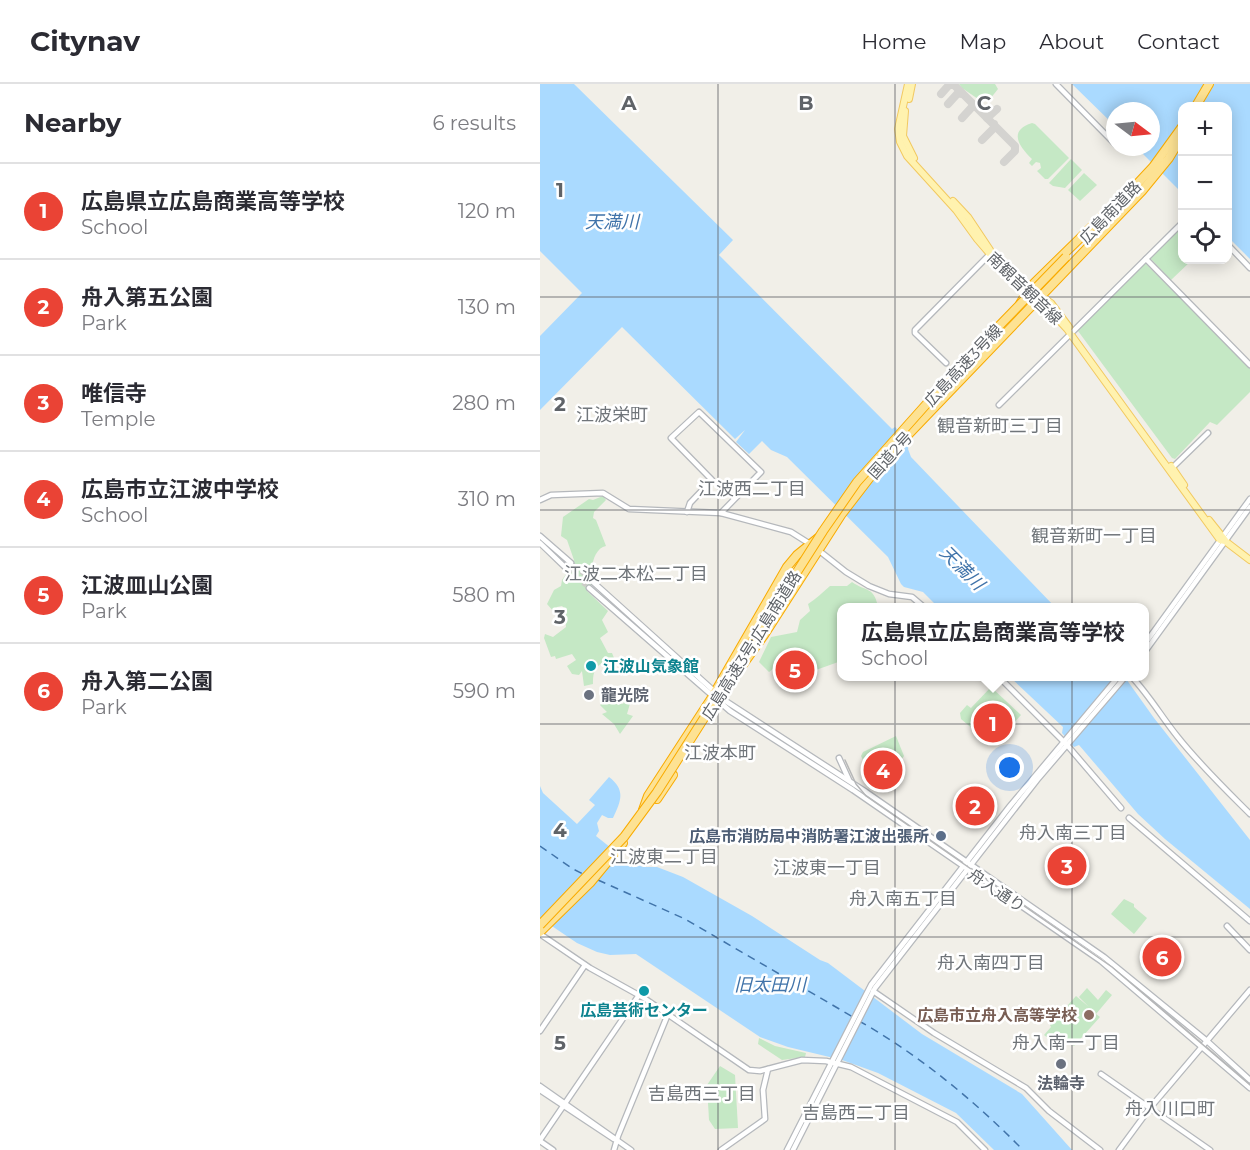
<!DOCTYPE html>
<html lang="en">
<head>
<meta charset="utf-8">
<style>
	:root { --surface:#fff; --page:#f7f7f7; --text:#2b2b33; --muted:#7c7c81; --line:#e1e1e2; --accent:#ea4335 }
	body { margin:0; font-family:Montserrat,"Noto Sans JP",sans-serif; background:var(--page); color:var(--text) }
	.controls { position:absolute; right:18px; top:18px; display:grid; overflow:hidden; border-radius:12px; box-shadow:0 3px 15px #0003 }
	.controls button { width:54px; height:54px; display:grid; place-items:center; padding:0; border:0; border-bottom:2px solid var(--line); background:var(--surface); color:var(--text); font:30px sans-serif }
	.compass { position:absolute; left:566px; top:18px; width:54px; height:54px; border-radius:50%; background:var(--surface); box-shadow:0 3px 15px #0003; rotate:106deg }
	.you { position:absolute; left:470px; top:684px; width:21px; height:21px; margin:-15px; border:4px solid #fff; border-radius:50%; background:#1a73e8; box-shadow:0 0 0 9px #1a73e833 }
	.badge { display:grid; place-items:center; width:39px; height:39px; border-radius:50%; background:var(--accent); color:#fff; font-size:20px; font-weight:700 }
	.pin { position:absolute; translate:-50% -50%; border:3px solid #fff; box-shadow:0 2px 6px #0006 }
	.popup { position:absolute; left:297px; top:519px; width:312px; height:78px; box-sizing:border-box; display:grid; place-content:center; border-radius:12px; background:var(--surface); filter:drop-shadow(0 2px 4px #0005); font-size:20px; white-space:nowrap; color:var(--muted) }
	.popup b { font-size:22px; color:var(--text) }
	.popup::after { content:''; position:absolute; left:50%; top:100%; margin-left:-12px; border:12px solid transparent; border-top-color:var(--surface) }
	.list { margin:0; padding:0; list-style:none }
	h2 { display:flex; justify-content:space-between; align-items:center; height:78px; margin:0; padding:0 24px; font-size:26px }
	h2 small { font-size:20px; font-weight:400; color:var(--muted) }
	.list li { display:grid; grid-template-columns:39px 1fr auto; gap:18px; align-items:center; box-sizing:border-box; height:96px; padding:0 24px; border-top:2px solid var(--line) }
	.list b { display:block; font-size:22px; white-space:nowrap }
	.list p { margin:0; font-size:20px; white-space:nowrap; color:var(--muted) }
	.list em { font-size:20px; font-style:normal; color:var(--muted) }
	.icon { flex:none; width:33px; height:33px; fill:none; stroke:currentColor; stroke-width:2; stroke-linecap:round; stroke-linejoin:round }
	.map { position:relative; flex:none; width:710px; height:1066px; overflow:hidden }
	header { display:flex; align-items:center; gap:36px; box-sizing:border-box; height:84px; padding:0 30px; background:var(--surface); border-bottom:2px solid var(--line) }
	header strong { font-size:28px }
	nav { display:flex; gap:33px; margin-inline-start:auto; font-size:21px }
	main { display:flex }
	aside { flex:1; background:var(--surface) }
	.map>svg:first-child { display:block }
	.green { fill:#c5e8c5 }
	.water { fill:#aadaff }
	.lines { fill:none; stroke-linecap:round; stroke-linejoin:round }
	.ferry { stroke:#4174aa; stroke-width:1.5; stroke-dasharray:8 6; stroke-linecap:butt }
	.taxiway { stroke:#d4d3d0; stroke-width:8 }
	.minor-tunnel { stroke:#ccccc8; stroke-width:4.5; stroke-dasharray:4.5 2; stroke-linecap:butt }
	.minor-casing { stroke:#b5b8bc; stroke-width:7 }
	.major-casing { stroke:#f2c960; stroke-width:8 }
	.highway-casing { stroke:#f9ab00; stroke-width:10 }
	.minor { stroke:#fff; stroke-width:4.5 }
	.major { stroke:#fff2af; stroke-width:6 }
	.highway { stroke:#fde293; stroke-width:8 }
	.tram { stroke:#b6b7b8; stroke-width:1.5 }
	.highway-bridge-casing { stroke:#f9ab00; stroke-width:10; stroke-linecap:butt }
	.highway-bridge { stroke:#fde293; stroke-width:8 }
	.grid { fill:none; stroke:#5f6368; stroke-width:1.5; stroke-opacity:0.55 }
	.culture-dot { fill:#0f9aa8; stroke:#fff; stroke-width:2 }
	.worship-dot { fill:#6b7280; stroke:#fff; stroke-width:2 }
	.service-dot { fill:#5c6f8a; stroke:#fff; stroke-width:2 }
	.education-dot { fill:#8d6e63; stroke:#fff; stroke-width:2 }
	.labels { text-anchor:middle; stroke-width:5; stroke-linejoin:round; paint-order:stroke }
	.street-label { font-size:16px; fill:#5f6368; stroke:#fff }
	.culture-label { font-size:16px; font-weight:bold; fill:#0d838f; stroke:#fff; text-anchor:start }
	.worship-label { font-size:16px; font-weight:bold; fill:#5b616d; stroke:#fff; text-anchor:start }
	.service-label { font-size:16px; font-weight:bold; fill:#4e5e75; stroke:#fff; text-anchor:end }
	.education-label { font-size:16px; font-weight:bold; fill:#785e54; stroke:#fff; text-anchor:end }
	.water-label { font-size:18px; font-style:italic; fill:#4174aa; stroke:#fff }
	.neighbourhood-label { font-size:18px; fill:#70757a; stroke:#fff }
	.grid-label { font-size:20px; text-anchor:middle; font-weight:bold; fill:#5f6368; stroke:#fff; stroke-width:5; stroke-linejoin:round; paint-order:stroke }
</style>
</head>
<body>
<header>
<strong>Citynav</strong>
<nav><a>Home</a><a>Map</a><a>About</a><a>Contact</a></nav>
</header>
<main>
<aside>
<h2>Nearby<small>6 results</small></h2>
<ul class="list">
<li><span class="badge">1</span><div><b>広島県立広島商業高等学校</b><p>School</p></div><em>120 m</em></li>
<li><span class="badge">2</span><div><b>舟入第五公園</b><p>Park</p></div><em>130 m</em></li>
<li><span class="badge">3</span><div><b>唯信寺</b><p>Temple</p></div><em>280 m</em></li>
<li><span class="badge">4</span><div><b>広島市立江波中学校</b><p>School</p></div><em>310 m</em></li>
<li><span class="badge">5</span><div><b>江波皿山公園</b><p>Park</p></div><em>580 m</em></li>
<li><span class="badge">6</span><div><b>舟入第二公園</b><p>Park</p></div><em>590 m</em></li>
</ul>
</aside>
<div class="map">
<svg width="710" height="1066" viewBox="0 0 710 1066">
	<rect width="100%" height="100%" fill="#f1efe8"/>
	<!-- green -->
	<g class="green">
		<path d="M419 0H455L458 5 450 15 441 17 422 4Z"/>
		<path d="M492 39 495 40 529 74 508 95H505L497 87 501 84 500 79 496 78 492 82 489 79 492 75C480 63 467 47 492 39Z"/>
		<path d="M531 75 542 86 525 104 513 102 509 99Z"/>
		<path d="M544 89 557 101 540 117 528 106Z"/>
		<path d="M642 142V176H652L631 196 610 174Z"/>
		<path d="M605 179 710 283V308L677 341 670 338 635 375 632 374 538 247 539 244Z"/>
		<path d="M63 412 66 416 54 428 53 434 56 436 66 462C54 464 49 485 54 495L47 507 68 527 62 536 68 548 60 554 68 569H72L74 574 72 576H66C55 583 53 587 53 600L44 602 42 587 39 591 32 590 27 582 36 576 32 570 16 575 15 572 11 573 4 554 5 550 13 553 26 543 24 524 22 522 17 523 14 528 7 520 14 506 21 502 22 496 31 483 30 481 34 476 27 456 21 452 23 433 49 415 53 416Z"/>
		<path d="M312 498C326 508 334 502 338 523L302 524 301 577 251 595 244 581 231 593 239 585 242 578 229 588 219 578 231 553 257 548 260 536 270 527 268 520C276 515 282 509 290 502H307Z"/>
		<path d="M451 603 481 631 453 662 421 635 420 629 427 621 431 624Z"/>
		<path d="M70 614 83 620 86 614 91 616 87 630 93 632 80 650 74 640 62 630 67 628 60 621Z"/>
		<path d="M356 652 364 672 347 697 327 684 321 672 323 668Z"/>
		<path d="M443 706 453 713 440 729 432 735 422 723Z"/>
		<path d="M584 815 594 820V823L607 834 594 850 571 830Z"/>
		<path d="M622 857 637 870 620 888 606 875Z"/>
		<path d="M547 904 558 916 566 906 572 911 556 930 560 933 534 962 523 953 516 960 504 951 511 943 510 941 536 912 549 923 539 913Z"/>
		<path d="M219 954 235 962 266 969 265 973 242 976 218 960Z"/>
		<path d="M180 982 195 991 198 1044 175 1045 169 1036 167 1001Z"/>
	</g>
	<!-- water -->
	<g class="water">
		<path d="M0 0H34L193 156 179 171 352 345 355 343 370 358 368 365 371 373 515 523H398L383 508 364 503 361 500 348 473 247 373 231 366 222 357 209 370 196 358 205 346 195 355 82 243 0 326V252L42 209 0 167Z"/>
		<path d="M532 0H710V175L688 153V22H642V109L596 63H611V27H575V42Z"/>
		<path d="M584 592 614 634 710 756V825L625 755 598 730 539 661 534 663 522 649 523 643 470 593Z"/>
		<path d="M69 693C86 706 81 717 73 734H68L62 731 57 739 59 747 56 752 81 772 82 775 103 783H117L143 793 212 832 280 876 288 879 382 950 482 1010 532 1066H454L416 1029 338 989 302 976 248 963 220 953 96 870 70 871 57 868 37 859 0 834V702L3 709 37 740 55 721 49 716Z"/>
	</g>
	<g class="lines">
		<!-- ferry -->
		<g class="ferry">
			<path d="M0 762 33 785 43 790"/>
			<path d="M58 796 145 835 313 933"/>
			<path d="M319 937C378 970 436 1018 483 1066"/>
		</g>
		<!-- taxiway -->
		<g class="taxiway">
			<path d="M401 10 409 1H414L475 62V67L464 78"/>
			<path d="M408 20 418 9 422 10"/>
			<path d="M422 34 432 23H436"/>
			<path d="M447 34 457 25"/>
			<path d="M442 56 454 44V40"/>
		</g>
		<!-- minor-tunnel -->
		<g class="minor-tunnel">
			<path d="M31 479 52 497"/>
			<path d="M28 486 49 504"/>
		</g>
		<!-- minor casing -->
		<g class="minor-casing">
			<g id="minor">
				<path d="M516 0 575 60"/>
				<path d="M688 161 710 184"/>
				<path d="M606 175 710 281"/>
				<path d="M406 279 375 249V246L450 170"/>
				<path d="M459 321 642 139"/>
				<path d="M632 384 668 349"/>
				<path d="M0 416 11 411 63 409 89 425 181 429 251 448 270 460"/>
				<path d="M147 428 150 419 172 396 131 354 159 328 221 388 181 429"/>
				<path d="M0 452 31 479"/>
				<path d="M0 459 28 486"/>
				<path d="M277 465 306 488 329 502 349 510 372 513 385 524"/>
				<path d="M52 497 184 616 326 708 564 873 667 957 710 996"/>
				<path d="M49 504 190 627 313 706 561 877 710 1004"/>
				<path d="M604 561 710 415"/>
				<path d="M604 569 710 423"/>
				<path d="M458 592 527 661 581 724"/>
				<path d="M591 592C609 611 621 632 637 652 659 680 685 705 710 730"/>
				<path d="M299 674 309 696"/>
				<path d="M589 734 710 837"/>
				<path d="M687 842 710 866"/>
				<path d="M0 850 50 884 104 914 209 986 220 987 262 976 286 977 311 983 417 1038 445 1066"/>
				<path d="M333 907 394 949 486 1004 509 1027 560 1066"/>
				<path d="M0 947 45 881"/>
				<path d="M561 990 670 1066"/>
				<path d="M0 1002 91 1066"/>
				<path d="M0 1006 74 1055"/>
				<path d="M0 1056 99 911"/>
				<path d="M0 1057 13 1066"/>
				<path d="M74 1066 78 1052 128 930"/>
				<path d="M181 1066 225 1035 223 1006 228 985"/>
				<path d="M247 1066 331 901 470 722 579 592"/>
				<path d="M253 1066 335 904 497 696 586 592"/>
				<path d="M579 1066 610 1024 710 906"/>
			</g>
		</g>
		<!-- major casing -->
		<g class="major-casing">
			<g id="major">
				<path d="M368 0 358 45 360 58 367 72 416 126 437 155 468 191 479 202 503 219 527 245 680 456 685 457 710 476"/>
				<path d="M369 15 372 0"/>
				<path d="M365 27 363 52 374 74"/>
				<path d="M413 117 428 133 450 166"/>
				<path d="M490 205 511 219 529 243"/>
				<path d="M631 382 644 401"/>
				<path d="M669 436 685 456"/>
			</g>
		</g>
		<!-- highway casing -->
		<g class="highway-casing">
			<g id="highway">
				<path d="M656 22 669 0"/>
				<path d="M585 113 613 83 642 43"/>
				<path d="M480 220 489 204 576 119 588 109"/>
				<path d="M199 586 224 551 301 431 341 379 602 107 629 74 638 59"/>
				<path d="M117 715 133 691"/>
				<path d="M103 726 108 712 171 615 247 483 257 471 278 454"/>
				<path d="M0 848 50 799 83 759"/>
			</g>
		</g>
		<!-- minor -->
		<use href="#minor" class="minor"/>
		<!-- major -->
		<use href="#major" class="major"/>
		<!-- highway -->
		<use href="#highway" class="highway"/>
		<!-- tram -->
		<path class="tram" d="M305 676 316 700 326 712 572 883 710 1001"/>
		<!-- highway-bridge casing -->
		<g class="highway-bridge-casing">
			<path id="highway-bridge" d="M0 841 84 753 117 708 283 447 317 398 424 278 526 173"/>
		</g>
		<!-- highway-bridge -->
		<use href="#highway-bridge" class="highway-bridge"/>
	</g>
	<!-- grid -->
	<path class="grid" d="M178 0V1066M355 0V1066M532 0V1066M0 213H710M0 426H710M0 640H710M0 853H710"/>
	<!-- markers -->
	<g class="culture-dot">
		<circle cx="51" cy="582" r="6"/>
		<circle cx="104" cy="907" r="6"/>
	</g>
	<g class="worship-dot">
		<circle cx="49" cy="611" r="6"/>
		<circle cx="521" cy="980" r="6"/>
	</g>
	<circle class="service-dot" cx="401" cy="752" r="6"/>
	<circle class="education-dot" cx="549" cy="931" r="6"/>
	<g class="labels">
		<!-- street labels -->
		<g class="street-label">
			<text transform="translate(570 128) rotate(-46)" y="6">広島南道路</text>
			<text transform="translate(485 204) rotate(44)" y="6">南観音観音線</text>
			<text transform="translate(423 281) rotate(-47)" y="6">広島高速3号線</text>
			<text transform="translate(350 371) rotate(-48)" y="6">国道2号</text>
			<text transform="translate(211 561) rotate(-58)" y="6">広島高速3号;広島南道路</text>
			<text transform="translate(457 806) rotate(34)" y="6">舟入通り</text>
		</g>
		<!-- culture labels -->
		<g class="culture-label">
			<text x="63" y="588">江波山気象館</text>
			<text x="104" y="932" text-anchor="middle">広島芸術センター</text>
		</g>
		<!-- worship labels -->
		<g class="worship-label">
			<text x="61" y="617">龍光院</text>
			<text x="521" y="1005" text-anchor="middle">法輪寺</text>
		</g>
		<!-- service labels -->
		<g class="service-label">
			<text x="389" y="758">広島市消防局中消防署江波出張所</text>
		</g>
		<!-- education labels -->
		<g class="education-label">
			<text x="537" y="937">広島市立舟入高等学校</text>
		</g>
		<!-- water labels -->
		<g class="water-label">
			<text x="72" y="144">天満川</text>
			<text transform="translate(422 484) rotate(45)" y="6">天満川</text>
			<text x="230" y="907">旧太田川</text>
		</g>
		<!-- neighbourhood labels -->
		<g class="neighbourhood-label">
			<text x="72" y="337">江波栄町</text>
			<text x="460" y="348">観音新町三丁目</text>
			<text x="212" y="411">江波西二丁目</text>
			<text x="554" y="458">観音新町一丁目</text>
			<text x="96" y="496">江波二本松二丁目</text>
			<text x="180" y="675">江波本町</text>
			<text x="533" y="755">舟入南三丁目</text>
			<text x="124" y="779">江波東二丁目</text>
			<text x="287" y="790">江波東一丁目</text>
			<text x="363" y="821">舟入南五丁目</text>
			<text x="451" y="885">舟入南四丁目</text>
			<text x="526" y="965">舟入南一丁目</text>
			<text x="162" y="1016">吉島西三丁目</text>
			<text x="630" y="1031">舟入川口町</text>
			<text x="316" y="1035">吉島西二丁目</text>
		</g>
	</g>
	<g class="grid-label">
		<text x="89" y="26">A</text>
		<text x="266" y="26">B</text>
		<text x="444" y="26">C</text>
		<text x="20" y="113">1</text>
		<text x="20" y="327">2</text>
		<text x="20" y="540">3</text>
		<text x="20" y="753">4</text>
		<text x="20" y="966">5</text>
	</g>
</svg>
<div class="controls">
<button>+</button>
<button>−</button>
<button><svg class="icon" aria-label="locate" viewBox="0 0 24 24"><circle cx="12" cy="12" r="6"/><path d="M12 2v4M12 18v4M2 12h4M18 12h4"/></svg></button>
</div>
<svg class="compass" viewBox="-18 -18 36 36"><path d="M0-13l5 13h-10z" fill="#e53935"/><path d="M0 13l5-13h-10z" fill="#7c7c81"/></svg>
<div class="you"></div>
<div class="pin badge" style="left:453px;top:639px">1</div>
<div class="popup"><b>広島県立広島商業高等学校</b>School</div>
<div class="pin badge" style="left:435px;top:722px">2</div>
<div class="pin badge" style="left:527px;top:782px">3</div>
<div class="pin badge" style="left:343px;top:686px">4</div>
<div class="pin badge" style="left:255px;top:586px">5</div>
<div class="pin badge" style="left:622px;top:873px">6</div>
</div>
</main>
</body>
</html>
